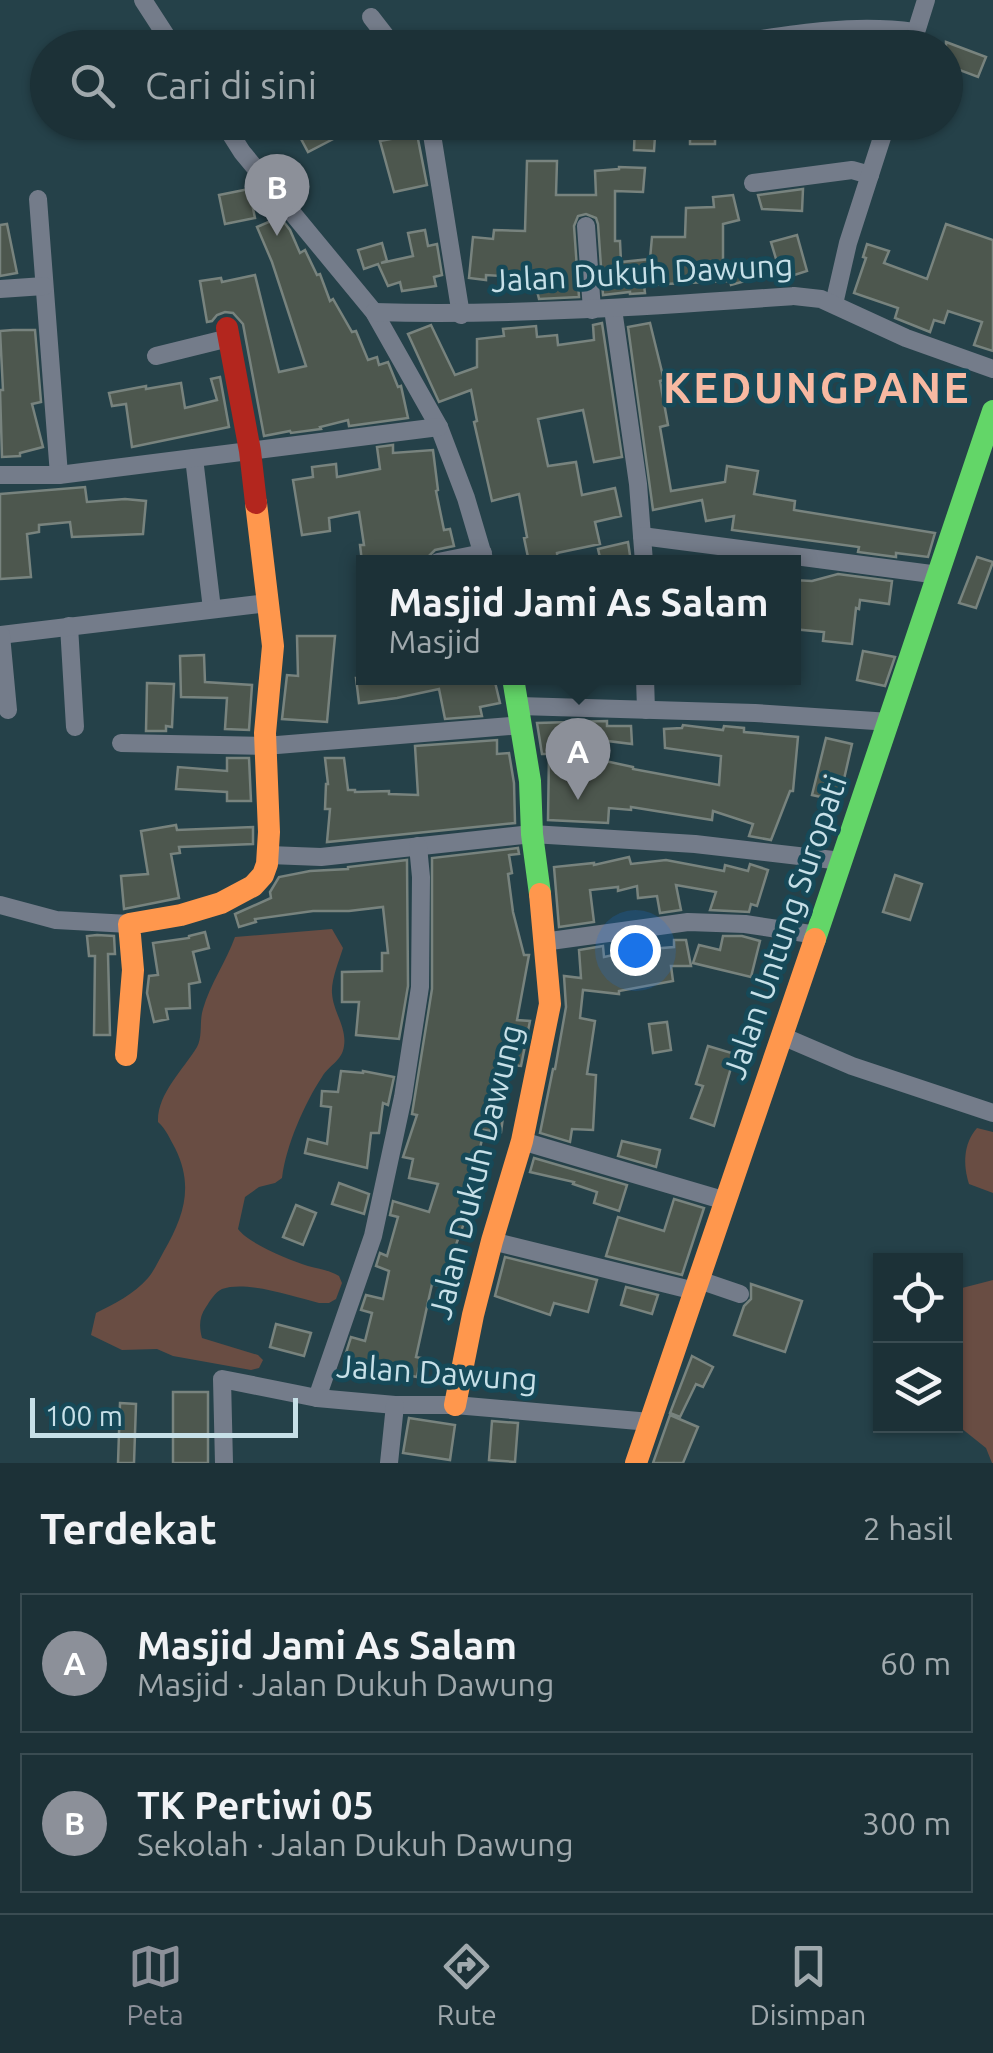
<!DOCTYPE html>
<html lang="id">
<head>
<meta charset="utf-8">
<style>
	:root { --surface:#1c3137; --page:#293d42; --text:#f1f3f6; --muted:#a0a9ad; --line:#3a4c52; --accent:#8c9099 }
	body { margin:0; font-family:Ubuntu,sans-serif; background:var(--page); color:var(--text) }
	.controls { position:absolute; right:30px; bottom:30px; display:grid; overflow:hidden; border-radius:0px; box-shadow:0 2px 8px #0004 }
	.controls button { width:90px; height:90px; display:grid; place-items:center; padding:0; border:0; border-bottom:2px solid var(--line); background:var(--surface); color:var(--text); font:50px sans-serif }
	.scale { position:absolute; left:30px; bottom:25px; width:268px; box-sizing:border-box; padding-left:10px; border:5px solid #c7e0e8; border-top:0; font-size:28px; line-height:35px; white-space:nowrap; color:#c7e0e8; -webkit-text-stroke:8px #164958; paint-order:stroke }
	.you { position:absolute; left:635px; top:950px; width:35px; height:35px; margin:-25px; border:8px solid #fff; border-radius:50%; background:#1a73e8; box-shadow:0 0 0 15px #1a73e833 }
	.badge { display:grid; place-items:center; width:65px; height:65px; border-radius:50%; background:var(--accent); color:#fff; font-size:32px; font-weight:700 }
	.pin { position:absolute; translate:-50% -82px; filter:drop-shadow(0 2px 5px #0008) }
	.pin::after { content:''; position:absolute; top:52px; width:35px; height:30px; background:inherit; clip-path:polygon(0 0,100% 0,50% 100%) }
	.popup { position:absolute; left:356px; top:555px; width:445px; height:130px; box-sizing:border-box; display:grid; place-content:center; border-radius:0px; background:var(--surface); filter:drop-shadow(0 2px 8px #0005); font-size:32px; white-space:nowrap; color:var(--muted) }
	.popup b { font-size:38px; color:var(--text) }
	.popup::after { content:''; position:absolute; left:50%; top:100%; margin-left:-20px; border:20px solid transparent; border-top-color:var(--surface) }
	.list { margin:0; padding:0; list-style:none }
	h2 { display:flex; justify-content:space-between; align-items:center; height:130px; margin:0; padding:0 40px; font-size:42px }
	h2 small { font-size:32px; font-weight:400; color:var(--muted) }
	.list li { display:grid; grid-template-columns:65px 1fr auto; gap:30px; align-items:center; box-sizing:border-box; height:140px; margin:0 20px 20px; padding:0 20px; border:2px solid var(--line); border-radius:0px }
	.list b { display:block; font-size:38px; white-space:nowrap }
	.list p { margin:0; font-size:32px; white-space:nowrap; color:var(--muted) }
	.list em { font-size:32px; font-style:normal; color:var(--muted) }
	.icon { flex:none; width:55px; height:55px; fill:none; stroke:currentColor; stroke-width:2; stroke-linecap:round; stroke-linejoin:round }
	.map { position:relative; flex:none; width:993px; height:1463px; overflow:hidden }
	.search { position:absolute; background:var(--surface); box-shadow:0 2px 8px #0004; left:30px; right:30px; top:30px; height:110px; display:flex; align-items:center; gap:25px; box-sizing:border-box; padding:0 35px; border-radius:55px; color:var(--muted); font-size:38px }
	.sheet { height:450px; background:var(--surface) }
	nav { display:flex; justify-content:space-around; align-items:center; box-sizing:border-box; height:140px; border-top:2px solid var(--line); background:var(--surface); font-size:28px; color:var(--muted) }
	nav a { display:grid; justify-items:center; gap:5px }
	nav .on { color:var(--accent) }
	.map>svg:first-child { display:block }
	.green { fill:#694d43 }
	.building { fill:#4d574e; stroke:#78837e; stroke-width:2.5 }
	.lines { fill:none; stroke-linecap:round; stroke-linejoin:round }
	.street { stroke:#747c8a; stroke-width:18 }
	.fast { stroke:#63d668; stroke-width:22 }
	.slow { stroke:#ff974d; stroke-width:22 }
	.jam { stroke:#b3261e; stroke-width:22 }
	.labels { text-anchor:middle; stroke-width:9; stroke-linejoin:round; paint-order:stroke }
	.street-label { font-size:32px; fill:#c7e0e8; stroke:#164958 }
	.district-label { font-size:42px; font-weight:bold; letter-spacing:2.5px; fill:#f8b9a2; stroke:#164958 }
</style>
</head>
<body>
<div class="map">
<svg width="993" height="1463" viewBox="0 0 993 1463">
	<rect width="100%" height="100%" fill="#254149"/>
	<!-- green -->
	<g class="green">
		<path d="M332 929 343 948C339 961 331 980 332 993 333 1012 347 1027 344 1046 342 1061 329 1065 322 1077 304 1104 286 1146 282 1178L275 1183 259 1187 245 1197 238 1229C249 1244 290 1260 308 1266 319 1269 329 1270 339 1276L342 1283 336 1299 329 1303H319C295 1297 246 1280 222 1289 215 1292 210 1301 206 1307 199 1317 199 1327 202 1338L258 1355 263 1360 259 1368 251 1370 173 1356 157 1349 122 1350 91 1335 96 1313C114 1304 134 1294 148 1278 154 1271 159 1260 164 1251 184 1216 194 1186 175 1148 170 1139 166 1129 158 1122 157 1094 183 1070 197 1047 203 1036 199 1021 203 1009 210 984 226 962 235 937Z"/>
		<path d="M977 1128 993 1132V1193L969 1184C963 1165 963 1144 977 1128Z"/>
		<path d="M993 1280V1463H992L986 1448 956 1424V1286L962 1288Z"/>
	</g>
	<!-- building -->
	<g class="building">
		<path d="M946 42 986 57 978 77 946 65Z"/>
		<path d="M292 122H366L308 152Z"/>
		<path d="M635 122H656L654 151 634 150Z"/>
		<rect x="690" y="122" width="25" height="22"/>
		<path d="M417 134 427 185 394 192 380 141Z"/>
		<path d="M527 161H557L556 195H596L595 171 619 169V167L645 168 643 192 615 191V241H620L621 262 650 259 652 237H685L686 208 714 207 713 197 733 195 739 220 723 224V268L748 261 752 279 731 285 730 281 644 285 645 293 630 294V292L603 295 598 224 596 218 586 214 578 216 574 226 579 297 539 299 534 278 486 275V280L469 278 473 237 493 239 494 230 525 231Z"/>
		<path d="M249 189 255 218 225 224 219 195Z"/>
		<path d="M803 189 802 211 762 209 758 195Z"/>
		<path d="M280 217 290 230 300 253 305 250 317 275 320 274 330 301 333 299 352 332 356 331 368 360 377 357 379 365 388 362 398 387 401 386 408 418 349 426 348 420 320 427 321 429 291 433 290 431 264 436 243 324 233 313 225 312 217 315 212 321 207 322 200 281 221 278 222 282 255 275 279 372 306 366 272 262 257 227Z"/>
		<path d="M7 224 17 273 0 276V225Z"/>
		<path d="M946 224 993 240V351L974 345 982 322 948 311 944 323 934 320 930 332 895 318 898 308 854 293 866 258 863 257 867 244 889 251 884 263 927 279Z"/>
		<path d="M425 230 428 246 437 244 442 275 434 277 436 286 402 291 400 282 388 286 378 264 364 269 358 250 382 243 387 261 381 263 413 256 408 233Z"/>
		<path d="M797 235 807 271 782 279 771 242Z"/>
		<path d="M602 323 622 457 594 462 583 410 538 419 548 466 576 462 582 495 615 488 621 516 595 522 600 544 557 553 558 562H529L524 538 527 537 519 494 492 501 474 422 477 421 471 390 439 402 408 334 431 325 455 375 477 367V339L504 336 503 329 536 326 537 337 557 335 558 345 594 340 593 325Z"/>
		<path d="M650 323 664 380 660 381 668 425 660 427 671 491 725 482 727 466 758 471 754 494 795 501 794 510 935 533 928 557 896 553V557L858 552 859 547 732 530 734 516 706 521 702 500 653 510 628 327Z"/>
		<path d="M13 330H35L41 402 32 404 43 447 20 453V456L2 457 0 390H3L0 331Z"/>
		<path d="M220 377 229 427 132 447 126 404 112 406 109 393 146 386V389L181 383 185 408 217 400 211 379Z"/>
		<path d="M393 445V453L433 450 438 490 436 491 444 530 450 529 454 546 435 550 426 559 410 562H362L360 545H364L359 512 329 518 330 531 302 535 293 480 313 477 312 467 336 464 337 477 380 469 377 447Z"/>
		<path d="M85 487 87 502 125 499 146 501 143 534 72 537 70 522 39 525V532L27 534 31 577 0 579V494Z"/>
		<path d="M628 542 631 562H601L598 549Z"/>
		<path d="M977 557 993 562 976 608 959 603Z"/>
		<path d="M838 574 892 581 889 604 860 600 859 609 856 608 852 644 823 641 824 632 793 629V580L812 581Z"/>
		<path d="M297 636H335L327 722 282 719 287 675 298 676Z"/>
		<path d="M863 651 895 657 885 686 857 680Z"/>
		<path d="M204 655 205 682 252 685 249 730 225 729 227 698 181 697 180 656Z"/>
		<path d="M356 678H494L500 703 480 707 482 716 445 719 439 689 397 698 359 703Z"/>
		<path d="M147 683 174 684 172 727 166 726V731H146Z"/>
		<path d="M607 721V726H631L632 744 599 740 596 759 633 767V769L719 785 721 756 665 748 664 729 682 728 683 725 723 730 724 726 744 728V732L798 737 793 791H790L771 840 749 836 753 824 713 811 712 820 631 807V810L609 808 608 823 548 820 549 754H542L537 723Z"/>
		<path d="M826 738 852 744 839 801 812 795Z"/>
		<path d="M497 740V754L509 753 514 783 515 823 327 842 330 809H325L326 784H328L325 758H344L348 790H355V792L389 791V794L418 795 415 746Z"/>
		<path d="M227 758H249L251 801H227V792L176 789 178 767 227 771Z"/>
		<path d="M176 825 177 830 253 827V844L179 847 180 853 171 854 179 898 124 909 121 876 148 874 141 831Z"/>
		<path d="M518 848 519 854 509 855 512 873 508 874 513 912 524 955H529L517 1020 530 1021 521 1066 510 1065 501 1132 484 1130 463 1226 454 1250 462 1252 451 1289 432 1284 416 1357 421 1358 417 1377 371 1368V1365L345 1356 351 1337 365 1341 372 1313 361 1310 366 1295 383 1299 389 1271 376 1266 380 1253 387 1256 398 1217 390 1215 393 1201 429 1212 438 1184 409 1178 413 1159 403 1157 417 1115 412 1114 432 989V858Z"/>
		<path d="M629 857 631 864 666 860 724 871 725 865 748 871 750 864 768 870 757 906 751 904 749 912 710 910 716 892 676 885 681 910 660 913 657 896 638 898 637 886 618 891V887L590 890 594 922 559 927 554 867 594 863V865Z"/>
		<path d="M407 860 408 986 399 1039 356 1035 359 1002H342V972L382 971V953H388L383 907 349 911H313L255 919 256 922 239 927 235 914 271 898 270 892 279 877 310 871 348 869V867Z"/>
		<path d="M895 875 922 884 910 920 883 912Z"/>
		<path d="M205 932 209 948 193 952 200 982 189 984 190 1008 166 1009 168 1019 154 1022 147 993 149 976 158 975 153 943 189 938V936Z"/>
		<path d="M97 935 114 936 115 954H108L110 1035H94L95 956H89L87 936Z"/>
		<path d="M723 936H742L760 941 751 977 693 963 699 945 720 950Z"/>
		<path d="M674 940H686L691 966H671L673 981 619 991V994L583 990 580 1018 595 1021 587 1074 596 1075 593 1130 572 1129 570 1142 540 1133 553 1069H555L566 1007 564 976 581 978 579 950 603 946 604 957 637 950 674 947Z"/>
		<path d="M667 1022 671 1050 653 1053 649 1024Z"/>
		<path d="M708 1046 735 1054 714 1126 691 1118 703 1086 696 1084Z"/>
		<path d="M341 1071 363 1073V1071L394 1077 388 1105 383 1103 379 1133H371L367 1168 305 1153 308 1139 327 1144 331 1107 321 1106 322 1091 338 1092Z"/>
		<path d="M622 1141 660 1150 656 1167 618 1156Z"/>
		<path d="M534 1158 627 1185 619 1211 594 1203 597 1192 573 1184 574 1182 530 1172Z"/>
		<path d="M339 1183 369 1194 364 1214 332 1204Z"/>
		<path d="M674 1199 704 1208 682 1275 606 1256 618 1217 664 1231Z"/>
		<path d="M296 1205 316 1213 303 1245 283 1237Z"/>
		<path d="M505 1257 597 1280 588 1312 554 1303 550 1315 495 1296Z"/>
		<path d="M751 1284 802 1301 785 1352 734 1335 744 1306 751 1299Z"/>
		<path d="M626 1287 658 1295 652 1314 621 1305Z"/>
		<path d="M276 1324 311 1333 304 1356 270 1347Z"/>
		<path d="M692 1356 713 1367 703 1387 696 1384 680 1417 670 1413Z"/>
		<rect x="173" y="1392" width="35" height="71"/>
		<path d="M120 1403 136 1404 134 1463H118Z"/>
		<path d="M670 1415 698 1427 683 1463H653Z"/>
		<path d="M409 1418 455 1425 450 1460 403 1453Z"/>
		<path d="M492 1421 518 1423 515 1462 489 1460Z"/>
	</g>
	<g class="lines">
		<!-- street -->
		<g class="street">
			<path d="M143 0 174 48"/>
			<path d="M371 17 395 48"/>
			<path d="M702 48C771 38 845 22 914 32"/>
			<path d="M911 48 926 0"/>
			<path d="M223 122 242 152 374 312 439 427 466 498 485 562"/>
			<path d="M430 122 461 315"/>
			<path d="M753 183 852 170 870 175"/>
			<path d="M38 199 59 475"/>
			<path d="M586 226 592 310"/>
			<path d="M0 289 44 286"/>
			<path d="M834 304 848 243 887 122"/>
			<path d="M613 309 638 484 644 562"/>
			<path d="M374 312C515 316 654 306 794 296L821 299 906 338 993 369"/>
			<path d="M156 356 229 338"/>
			<path d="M194 458 212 609"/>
			<path d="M0 475H59L439 427"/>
			<path d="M642 536 939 575"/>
			<path d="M438 562 483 553"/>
			<path d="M69 626 75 727"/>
			<path d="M0 635 268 603"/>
			<path d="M1 635 8 710"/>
			<path d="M645 678 646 710"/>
			<path d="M519 706 755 713 890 722"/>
			<path d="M121 743 265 746 522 725"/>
			<path d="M269 855 321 857 532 834 695 844 842 861"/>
			<path d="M0 905 56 920 129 924"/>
			<path d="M543 942 688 922 745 924 817 935"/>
			<path d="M782 1036 852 1066 993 1113"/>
			<path d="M522 1141 726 1201"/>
			<path d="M492 1241 695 1291"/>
			<path d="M699 1280 740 1294"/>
			<path d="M317 1398 373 1236 403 1097 420 987 421 877 418 846"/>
			<path d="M224 1463 222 1379 317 1398 395 1405H455L650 1422"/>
			<path d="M389 1463 395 1405"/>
		</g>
		<!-- fast -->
		<g class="fast">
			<path d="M513 678 530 781 532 834 540 894"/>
			<path d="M815 939 993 411"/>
		</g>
		<!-- slow -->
		<g class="slow">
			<path d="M126 1055 133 970 129 924 181 915 221 903 253 886 263 875 267 864 269 832 265 733 273 646 256 503"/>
			<path d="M455 1405 473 1315 492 1241 522 1141 550 1004 540 894"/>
			<path d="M636 1463 815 939"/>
		</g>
		<!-- jam -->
		<path class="jam" d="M227 328 250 451 256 503"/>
	</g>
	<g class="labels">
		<!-- street labels -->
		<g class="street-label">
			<text transform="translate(642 273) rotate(-3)" y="11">Jalan Dukuh Dawung</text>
			<text transform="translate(785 927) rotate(-71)" y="11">Jalan Untung Suropati</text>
			<text transform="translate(476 1172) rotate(-76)" y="11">Jalan Dukuh Dawung</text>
			<text transform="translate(437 1373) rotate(4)" y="11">Jalan Dawung</text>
		</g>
		<!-- district labels -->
		<g class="district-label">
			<text x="817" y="403">KEDUNGPANE</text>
		</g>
	</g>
</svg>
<div class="controls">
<button><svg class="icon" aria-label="locate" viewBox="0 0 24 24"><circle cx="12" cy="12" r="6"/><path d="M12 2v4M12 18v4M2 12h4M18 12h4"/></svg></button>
<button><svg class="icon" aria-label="layers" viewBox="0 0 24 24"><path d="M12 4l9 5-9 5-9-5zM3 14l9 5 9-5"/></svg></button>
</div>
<div class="scale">100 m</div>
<div class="you"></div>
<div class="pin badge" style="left:578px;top:800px">A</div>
<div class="popup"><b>Masjid Jami As Salam</b>Masjid</div>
<div class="pin badge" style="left:277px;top:236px">B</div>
<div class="search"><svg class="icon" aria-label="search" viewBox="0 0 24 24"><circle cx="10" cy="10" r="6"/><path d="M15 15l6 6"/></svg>Cari di sini</div>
</div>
<section class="sheet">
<h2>Terdekat<small>2 hasil</small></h2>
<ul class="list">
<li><span class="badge">A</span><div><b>Masjid Jami As Salam</b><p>Masjid · Jalan Dukuh Dawung</p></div><em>60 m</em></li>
<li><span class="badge">B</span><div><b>TK Pertiwi 05</b><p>Sekolah · Jalan Dukuh Dawung</p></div><em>300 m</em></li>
</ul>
</section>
<nav>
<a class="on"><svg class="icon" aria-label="map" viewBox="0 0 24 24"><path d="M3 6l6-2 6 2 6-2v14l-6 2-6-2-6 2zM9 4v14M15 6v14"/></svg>Peta</a>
<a><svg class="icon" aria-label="directions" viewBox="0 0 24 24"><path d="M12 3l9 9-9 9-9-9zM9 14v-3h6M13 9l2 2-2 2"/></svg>Rute</a>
<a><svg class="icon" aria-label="saved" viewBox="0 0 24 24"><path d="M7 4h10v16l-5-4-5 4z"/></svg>Disimpan</a>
</nav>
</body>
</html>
